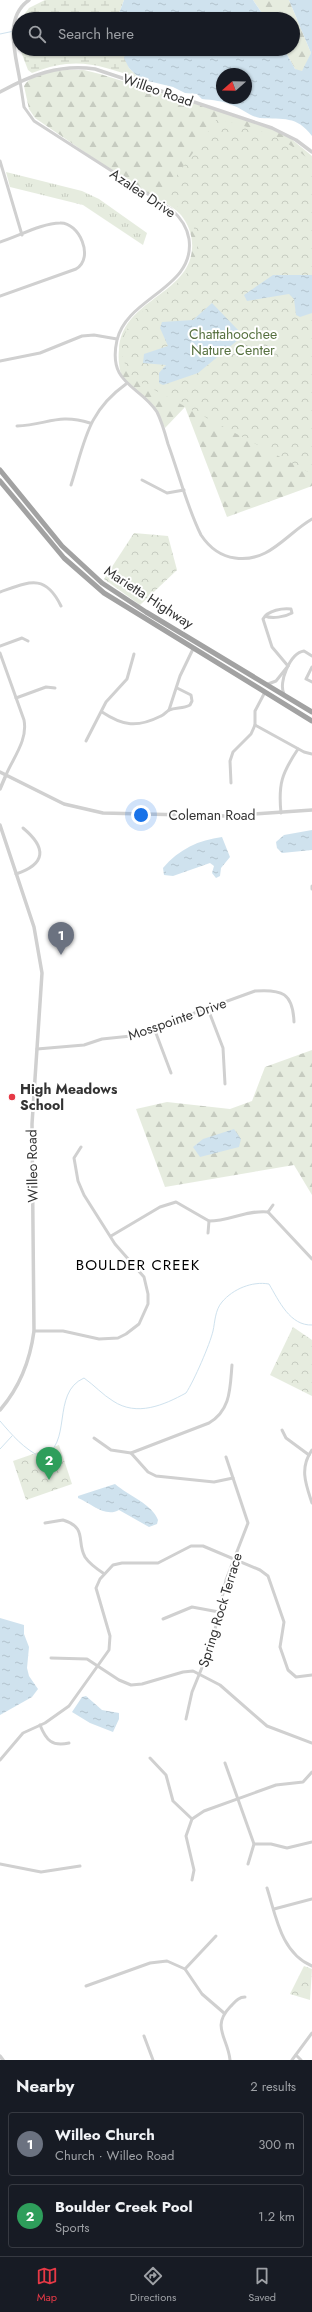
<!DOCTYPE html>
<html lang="en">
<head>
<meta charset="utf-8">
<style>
	:root { --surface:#171b24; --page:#20242c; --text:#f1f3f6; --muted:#9ea1a6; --line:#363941; --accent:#e63946 }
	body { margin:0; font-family:Jost,sans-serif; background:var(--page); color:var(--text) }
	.compass { position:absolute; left:216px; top:68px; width:36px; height:36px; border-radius:50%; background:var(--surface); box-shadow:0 1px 3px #0004; rotate:250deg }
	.you { position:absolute; left:141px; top:815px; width:14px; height:14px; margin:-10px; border:3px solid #fff; border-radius:50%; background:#1a73e8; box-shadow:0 0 0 6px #1a73e833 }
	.badge { display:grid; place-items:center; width:26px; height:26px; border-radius:50%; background:var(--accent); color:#fff; font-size:13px; font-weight:700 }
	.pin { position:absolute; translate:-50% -33px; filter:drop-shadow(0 1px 2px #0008) }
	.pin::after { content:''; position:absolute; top:21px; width:14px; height:12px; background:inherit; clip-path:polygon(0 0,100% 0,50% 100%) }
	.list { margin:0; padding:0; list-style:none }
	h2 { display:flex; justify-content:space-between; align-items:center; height:52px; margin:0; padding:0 16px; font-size:17px }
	h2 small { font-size:13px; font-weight:400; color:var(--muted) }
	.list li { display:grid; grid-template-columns:26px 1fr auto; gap:12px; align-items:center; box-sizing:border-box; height:64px; margin:0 8px 8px; padding:0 8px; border:1px solid var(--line); border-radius:4px }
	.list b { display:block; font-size:15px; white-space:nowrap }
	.list p { margin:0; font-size:13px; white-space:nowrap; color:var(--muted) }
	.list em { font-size:13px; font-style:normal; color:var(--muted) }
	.icon { flex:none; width:22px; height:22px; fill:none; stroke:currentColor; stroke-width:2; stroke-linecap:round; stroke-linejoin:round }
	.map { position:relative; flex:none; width:312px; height:2060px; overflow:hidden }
	.search { position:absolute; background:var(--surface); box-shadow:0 1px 3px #0004; left:12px; right:12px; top:12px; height:44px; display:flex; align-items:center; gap:10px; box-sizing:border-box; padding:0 14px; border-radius:22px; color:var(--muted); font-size:15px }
	.sheet { height:196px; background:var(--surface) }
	nav { display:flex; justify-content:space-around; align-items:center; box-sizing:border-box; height:56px; border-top:1px solid var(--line); background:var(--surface); font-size:11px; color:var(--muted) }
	nav a { display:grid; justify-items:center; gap:2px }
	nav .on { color:var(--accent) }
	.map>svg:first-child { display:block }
	.grass { fill:url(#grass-tufts) }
	.forest { fill:url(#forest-firs) }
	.wetland { fill:url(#wetland-marsh) }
	.park { fill:url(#park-crowns) }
	.water { fill:url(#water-ripples); fill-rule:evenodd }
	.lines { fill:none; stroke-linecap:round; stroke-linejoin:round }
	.stream { stroke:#cfe2ee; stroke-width:1 }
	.minor { stroke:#d0d0d0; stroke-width:3 }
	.tertiary { stroke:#d0d0d0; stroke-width:3.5 }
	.trunk { stroke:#a2a2a2; stroke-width:5 }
	.poi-dot { fill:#e63946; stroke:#fff; stroke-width:1.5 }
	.labels { text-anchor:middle; stroke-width:4; stroke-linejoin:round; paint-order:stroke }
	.street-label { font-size:14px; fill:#333; stroke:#fff }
	.park-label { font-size:14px; fill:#56703f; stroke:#fff }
	.poi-label { font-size:14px; font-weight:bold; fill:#333; stroke:#fff; text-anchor:start }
	.neighbourhood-label { font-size:15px; letter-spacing:1px; fill:#000; stroke:#fff }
</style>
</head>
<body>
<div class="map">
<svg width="312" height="2060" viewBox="0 0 312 2060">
	<defs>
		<pattern id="grass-tufts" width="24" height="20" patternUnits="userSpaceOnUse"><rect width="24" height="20" fill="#e6ecdf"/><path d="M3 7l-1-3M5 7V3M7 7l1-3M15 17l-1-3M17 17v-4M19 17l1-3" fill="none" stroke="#c6cbc0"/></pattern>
		<pattern id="forest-firs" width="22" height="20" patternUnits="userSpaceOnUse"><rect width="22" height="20" fill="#e6ecdf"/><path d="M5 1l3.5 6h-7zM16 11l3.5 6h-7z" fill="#c6cbc0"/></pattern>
		<pattern id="wetland-marsh" width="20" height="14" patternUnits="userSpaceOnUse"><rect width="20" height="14" fill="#e6ecdf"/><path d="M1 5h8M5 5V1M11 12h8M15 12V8" fill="none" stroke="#c6cbc0"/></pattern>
		<pattern id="park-crowns" width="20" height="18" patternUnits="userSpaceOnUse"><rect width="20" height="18" fill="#e6ecdf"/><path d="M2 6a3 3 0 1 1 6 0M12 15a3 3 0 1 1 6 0" fill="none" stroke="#c6cbc0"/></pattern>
		<pattern id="water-ripples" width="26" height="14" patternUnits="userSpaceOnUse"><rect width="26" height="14" fill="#cfe2ee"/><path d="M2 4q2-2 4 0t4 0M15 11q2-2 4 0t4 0" fill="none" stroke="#b2c2cd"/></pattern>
	</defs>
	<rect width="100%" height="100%" fill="#fff"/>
	<!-- grass -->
	<path class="grass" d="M6 172 82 191 99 199 147 233 143 245 83 205 10 187Z"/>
	<!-- forest -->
	<g class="forest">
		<path d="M253 0H289L311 53 304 70 299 72 295 69 284 49H293V19H266Z"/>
		<path d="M58 70H84L100 74 272 128 283 132 312 156V486L227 517 185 407 165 428C161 421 159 414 155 409 146 396 128 390 121 374 119 367 118 358 119 350 121 300 189 295 192 249 193 237 189 225 181 215 170 203 154 198 140 190 105 166 70 142 35 118L29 109 24 86C30 75 47 73 58 70Z"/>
		<path d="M312 1050V1195L294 1165 165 1187 136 1109 167 1102 230 1109 252 1101 265 1067Z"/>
	</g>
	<!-- wetland -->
	<g class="wetland">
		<path d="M45 0H124L117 19H21L29 8Z"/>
		<path d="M20 49H155L153 53C143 57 138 50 125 55L129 68 140 79C98 64 75 56 32 73L28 70Z"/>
	</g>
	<!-- park -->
	<g class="park">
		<path d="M217 119C253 128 286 136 312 163V474L132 378C89 308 200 302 197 242 196 220 179 207 163 195Z"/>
		<path d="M134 533 168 536 177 570 140 605 104 579Z"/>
		<path d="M293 1327 312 1340V1396L270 1375Z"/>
		<path d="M59 1445 72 1484 26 1500 13 1461Z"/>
		<path d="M304 1966 312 1969 310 2000 290 1994Z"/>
	</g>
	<!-- water -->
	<g class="water">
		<path d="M124 0H253L266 19H117Z"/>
		<path d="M289 0H312V136C296 115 284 120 260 118 251 117 241 108 232 105 223 101 213 100 202 99L197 94 185 93 173 87 140 79 129 68 124 58 125 55C138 50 143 57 153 53L155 49H284L295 69 302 71 311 53ZM222 74H246V98H222Z"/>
		<path d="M273 275H312V313L300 317 296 315 294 299 289 294 247 301 244 295Z"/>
		<path d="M212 303 239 331 238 340 198 373 163 385 159 383V373L166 365 143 363 144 354 168 346 160 328 162 322 193 320Z"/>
		<path d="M312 830V850L282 853 277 848 276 842 284 835Z"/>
		<path d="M222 837 230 857 221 868 220 876 216 878 212 873 214 866 210 863 173 876 164 875 163 868C179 849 199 840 222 837Z"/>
		<path d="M234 1129 241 1139 239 1147 200 1157 193 1147 203 1139Z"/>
		<path d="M115 1484C129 1496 152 1504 158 1520L157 1524 149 1527 119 1510C105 1518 91 1503 78 1498V1496Z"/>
		<path d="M0 1618 24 1625V1634L29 1647 27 1668 29 1676 38 1689 32 1697 0 1715Z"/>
		<path d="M86 1696 102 1710 119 1713V1719L113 1732 90 1723 72 1712 82 1697Z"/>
	</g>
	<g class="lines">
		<!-- stream -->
		<g class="stream">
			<path d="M61 19H80"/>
			<path d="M80 19 91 17 94 19"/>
			<path d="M0 34 19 30"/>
			<path d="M143 49 147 55"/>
			<path d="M0 1421C12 1435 24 1449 41 1457 74 1446 50 1393 84 1378 94 1385 103 1395 113 1401 137 1417 164 1405 186 1393 194 1381 210 1344 213 1331 215 1322 215 1310 222 1302 233 1289 252 1281 269 1284 279 1301 290 1326 312 1325"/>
			<path d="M0 1449 12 1436"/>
		</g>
		<!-- minor -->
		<g class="minor">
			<path d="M20 81 24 107 34 121 171 209C180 217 187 226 189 239 196 288 127 297 117 340 107 385 140 385 157 412 162 422 165 433 168 444 179 474 187 507 201 535 209 547 220 556 235 558 269 563 286 534 312 519"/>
			<path d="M0 161 22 235"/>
			<path d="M0 242C17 237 42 223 60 223 79 222 95 258 76 269L0 296"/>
			<path d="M0 361 40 353 82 336 94 335 117 339"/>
			<path d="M17 426C47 425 58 413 90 423"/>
			<path d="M142 480 167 493 184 490"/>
			<path d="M71 485C85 441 87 412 126 384"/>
			<path d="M0 592C29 582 45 573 61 606"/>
			<path d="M265 616C272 619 285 617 292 613L291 609C283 608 268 610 263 619L272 647 288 666"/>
			<path d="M0 646 22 638 28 641"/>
			<path d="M0 653 24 720C28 740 13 758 6 775"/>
			<path d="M312 667 306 679 312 682"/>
			<path d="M268 684 276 681 288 666"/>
			<path d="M284 694C278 683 290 653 304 651L312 656"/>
			<path d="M16 698 46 687 55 688"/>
			<path d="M169 710 180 676 193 649"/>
			<path d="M102 712C123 726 137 728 161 716 164 715 166 712 169 710 176 707 183 709 190 705L192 701 191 695 177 688"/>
			<path d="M255 725 304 752 312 754"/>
			<path d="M86 741 106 702 127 679 134 654"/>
			<path d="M231 783 230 761 233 752 251 734 255 725V711L265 692"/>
			<path d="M281 813C278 784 282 773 298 749"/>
			<path d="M16 874C46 864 47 848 23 828"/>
			<path d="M312 886V889"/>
			<path d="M208 1009 223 1048 225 1084"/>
			<path d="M154 1028 171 1073"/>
			<path d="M37 1049 84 1045 102 1039 131 1036 255 991C282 989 293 993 294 1022"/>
			<path d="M268 1212 273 1205"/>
			<path d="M209 1221C230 1221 245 1210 268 1212L312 1259"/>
			<path d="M111 1236 160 1207 176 1202 209 1221 208 1233"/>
			<path d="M34 1331H63L99 1339 118 1338 126 1334 139 1324 148 1304V1294L144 1277 115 1244 84 1195 78 1181 74 1158 81 1147"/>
			<path d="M282 1430 286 1438 309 1455"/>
			<path d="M94 1438 111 1450 131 1453 209 1423C231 1410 230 1388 232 1365"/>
			<path d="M312 1450C299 1468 306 1485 312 1503"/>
			<path d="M131 1453 148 1472 156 1476 214 1482 233 1478"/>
			<path d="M45 1523 63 1520C88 1528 76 1541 85 1557 89 1563 97 1569 103 1573"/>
			<path d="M163 1619 192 1607 219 1612"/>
			<path d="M51 1658 87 1659 119 1680 131 1685 142 1684 183 1672 193 1671 220 1685 267 1726 312 1743"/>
			<path d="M186 1719 192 1692 212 1643 226 1580 248 1523 226 1457"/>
			<path d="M40 1725C46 1740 52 1747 69 1743"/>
			<path d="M150 1758 166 1775 173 1801 192 1819"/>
			<path d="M0 1760 23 1733 45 1723 69 1706 109 1650 110 1636 96 1588 100 1579 113 1565 122 1563H158L191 1546H203L260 1570 268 1576 284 1622 280 1647 288 1670 296 1677 312 1675"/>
			<path d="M225 1763 254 1844 248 1864"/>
			<path d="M254 1844H271L287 1848 312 1842"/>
			<path d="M0 1864 41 1872 80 1866"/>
			<path d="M192 1880 194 1870 186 1836 192 1819 204 1811 276 1785 303 1782 312 1772"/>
			<path d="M267 1888C276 1916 281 1953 312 1966"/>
			<path d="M274 1909 312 1899"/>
			<path d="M185 1969 216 1936"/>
			<path d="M86 1986 150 1963 167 1961 185 1969 202 1994 224 2013"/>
			<path d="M144 2036 153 2060"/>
			<path d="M296 2055 301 2060"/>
			<path d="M230 2060C228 2038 211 2027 230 2007 235 2002 238 1997 245 1997"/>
			<path d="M292 2060 312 2033"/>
		</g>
		<!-- tertiary -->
		<g class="tertiary">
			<path d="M20 81C16 55 3 18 29 0"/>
			<path d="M0 92C31 75 59 64 95 69L272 128 296 140 312 152"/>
			<path d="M0 772 64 804 103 813 227 816 312 810"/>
			<path d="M0 789 6 775"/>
			<path d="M0 825 34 927 42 973 32 1124 34 1331C30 1361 20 1387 0 1410"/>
			<path d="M0 2056 3 2060"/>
		</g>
		<!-- trunk -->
		<g class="trunk">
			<path d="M0 470 62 546 102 583 146 612 312 712"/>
			<path d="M0 481 64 558 104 593 312 721"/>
		</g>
	</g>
	<!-- markers -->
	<circle class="poi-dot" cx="12" cy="1097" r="4"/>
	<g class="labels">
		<!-- street labels -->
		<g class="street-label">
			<text transform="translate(158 90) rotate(19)" y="5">Willeo Road</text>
			<text transform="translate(143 193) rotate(34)" y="5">Azalea Drive</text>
			<text transform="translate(149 597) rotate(33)" y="5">Marietta Highway</text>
			<text x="212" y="820">Coleman Road</text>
			<text transform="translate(177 1019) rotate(-19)" y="5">Mosspointe Drive</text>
			<text transform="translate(32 1166) rotate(-91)" y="5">Willeo Road</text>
			<text transform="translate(220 1610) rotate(-73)" y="5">Spring Rock Terrace</text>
		</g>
		<!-- park labels -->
		<g class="park-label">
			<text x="233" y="339">Chattahoochee<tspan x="233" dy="16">Nature Center</tspan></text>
		</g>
		<!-- poi labels -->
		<g class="poi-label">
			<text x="20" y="1094">High Meadows<tspan x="20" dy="16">School</tspan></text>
		</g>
		<!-- neighbourhood labels -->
		<g class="neighbourhood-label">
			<text x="138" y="1270">BOULDER CREEK</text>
		</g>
	</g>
</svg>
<svg class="compass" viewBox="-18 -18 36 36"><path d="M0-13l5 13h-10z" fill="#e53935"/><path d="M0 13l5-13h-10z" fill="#9ea1a6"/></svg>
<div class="you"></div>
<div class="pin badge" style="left:61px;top:955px;background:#6b7280">1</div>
<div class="pin badge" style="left:49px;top:1480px;background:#2e9e5b">2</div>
<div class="search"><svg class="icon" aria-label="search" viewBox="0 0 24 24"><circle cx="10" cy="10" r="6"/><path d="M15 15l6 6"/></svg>Search here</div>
</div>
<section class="sheet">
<h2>Nearby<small>2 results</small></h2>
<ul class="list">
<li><span class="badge" style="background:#6b7280">1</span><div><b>Willeo Church</b><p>Church · Willeo Road</p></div><em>300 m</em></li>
<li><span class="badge" style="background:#2e9e5b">2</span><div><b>Boulder Creek Pool</b><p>Sports</p></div><em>1.2 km</em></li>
</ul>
</section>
<nav>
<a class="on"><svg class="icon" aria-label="map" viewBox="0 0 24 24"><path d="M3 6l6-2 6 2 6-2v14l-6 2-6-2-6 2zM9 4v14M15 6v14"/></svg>Map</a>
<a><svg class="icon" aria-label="directions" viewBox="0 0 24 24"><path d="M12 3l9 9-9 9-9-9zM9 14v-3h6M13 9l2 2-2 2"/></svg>Directions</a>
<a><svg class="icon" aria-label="saved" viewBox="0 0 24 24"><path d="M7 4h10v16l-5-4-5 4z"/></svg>Saved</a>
</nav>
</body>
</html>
